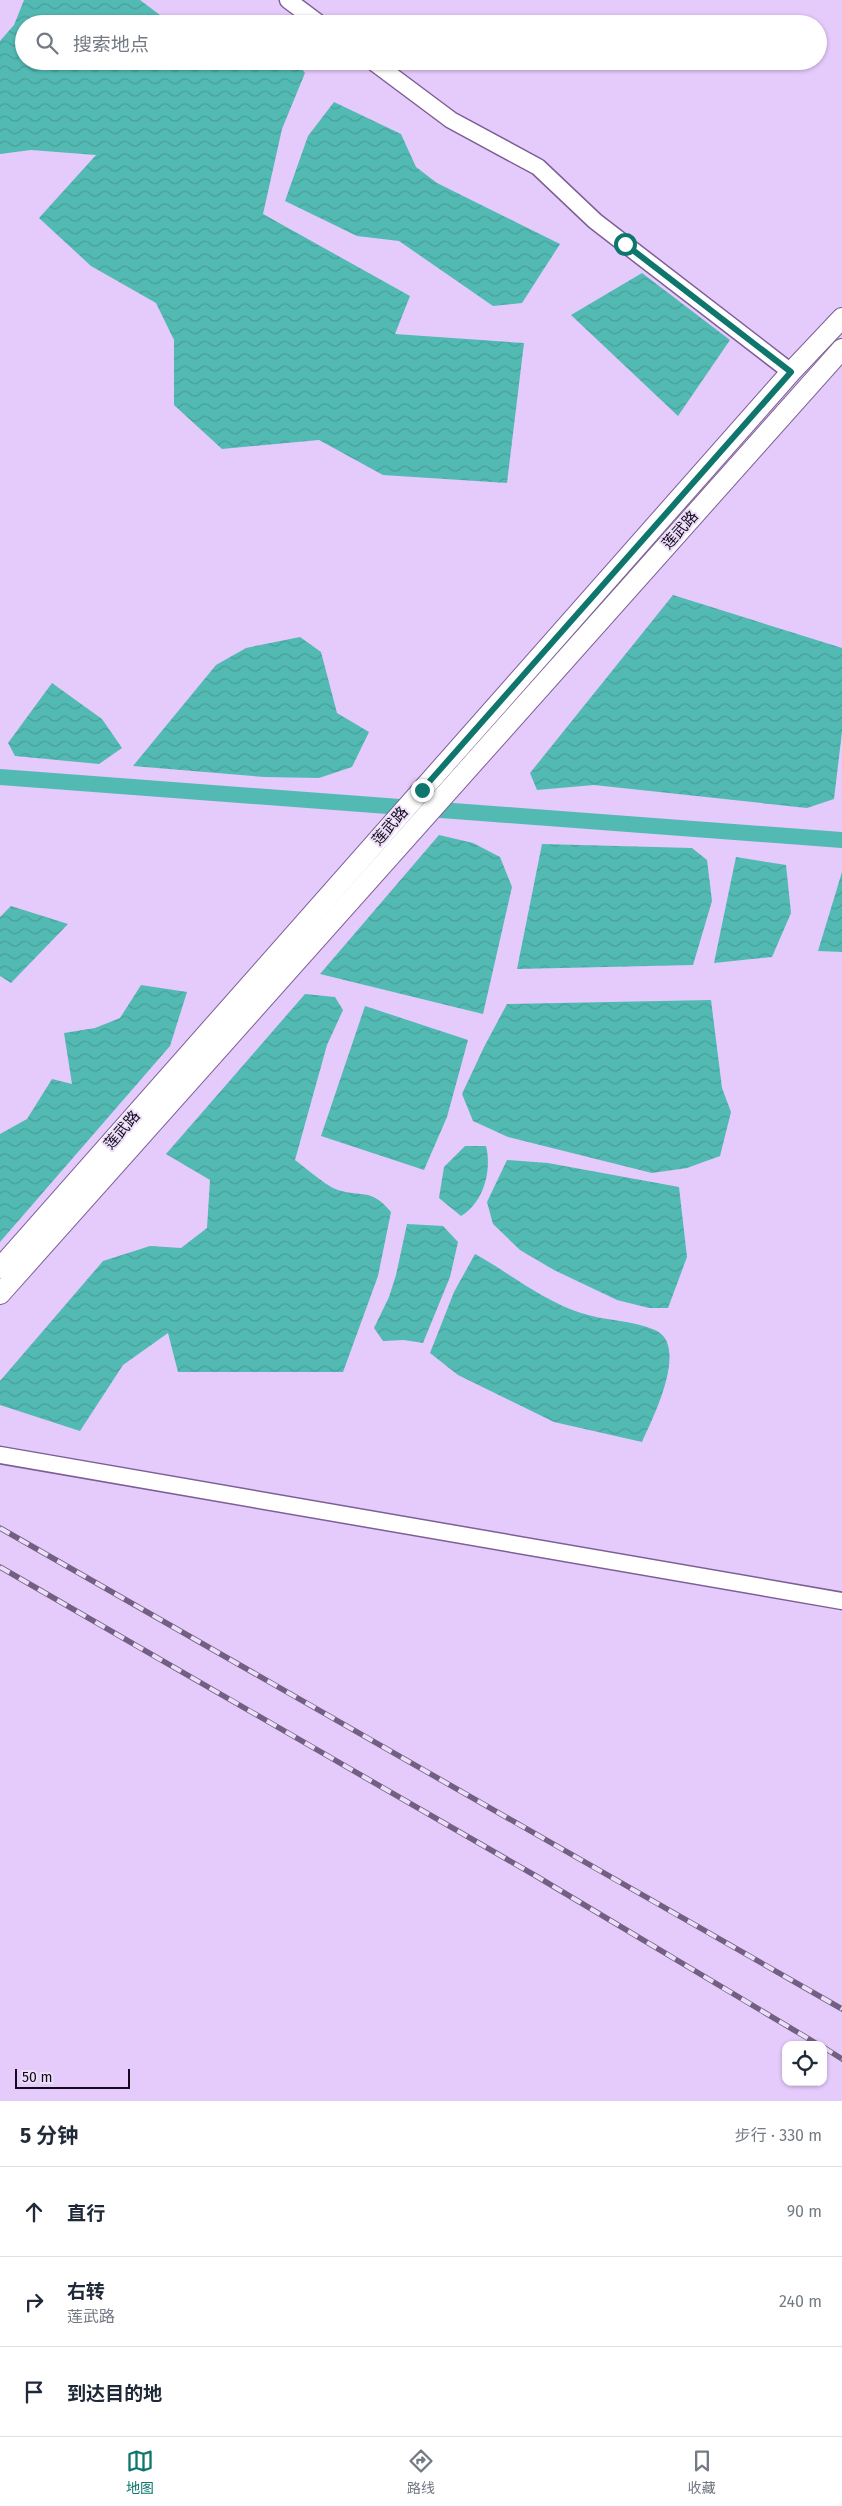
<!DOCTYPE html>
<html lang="zh">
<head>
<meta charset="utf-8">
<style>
	:root { --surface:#fff; --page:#f2f2f3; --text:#1f2937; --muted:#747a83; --line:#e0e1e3; --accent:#0f766e }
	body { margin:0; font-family:"Fira Sans","Noto Sans SC",sans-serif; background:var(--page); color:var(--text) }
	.controls { position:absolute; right:15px; bottom:15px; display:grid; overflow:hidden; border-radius:10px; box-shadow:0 1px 4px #0004 }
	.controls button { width:45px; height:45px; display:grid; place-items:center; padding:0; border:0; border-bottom:1px solid var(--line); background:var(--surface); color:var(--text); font:25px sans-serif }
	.scale { position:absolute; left:15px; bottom:12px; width:115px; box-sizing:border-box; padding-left:5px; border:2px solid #15091e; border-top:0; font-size:14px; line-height:18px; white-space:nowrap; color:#15091e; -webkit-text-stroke:4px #ebdef7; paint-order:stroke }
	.stop { position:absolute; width:15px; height:15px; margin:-11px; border:4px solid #0f766e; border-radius:50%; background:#fff }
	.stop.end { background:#0f766e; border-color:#fff; box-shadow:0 1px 5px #0008 }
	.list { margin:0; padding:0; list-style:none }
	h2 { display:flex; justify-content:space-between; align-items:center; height:65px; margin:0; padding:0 20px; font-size:21px }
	h2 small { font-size:16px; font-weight:400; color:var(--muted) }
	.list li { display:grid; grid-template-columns:32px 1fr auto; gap:15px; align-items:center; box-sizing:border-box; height:90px; padding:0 20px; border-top:1px solid var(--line) }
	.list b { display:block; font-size:19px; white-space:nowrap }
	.list p { margin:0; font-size:16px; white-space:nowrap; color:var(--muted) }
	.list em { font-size:16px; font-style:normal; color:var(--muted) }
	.icon { flex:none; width:28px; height:28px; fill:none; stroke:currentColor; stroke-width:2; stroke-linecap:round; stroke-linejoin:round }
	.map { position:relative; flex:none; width:842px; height:2101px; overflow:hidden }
	.search { position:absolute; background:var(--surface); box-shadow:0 1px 4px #0004; left:15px; right:15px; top:15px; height:55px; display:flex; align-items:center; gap:12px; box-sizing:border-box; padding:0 18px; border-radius:28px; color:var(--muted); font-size:19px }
	.sheet { height:335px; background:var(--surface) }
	nav { display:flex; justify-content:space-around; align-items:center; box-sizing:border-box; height:70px; border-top:1px solid var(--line); background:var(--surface); font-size:14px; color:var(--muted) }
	nav a { display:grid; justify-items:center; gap:2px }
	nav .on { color:var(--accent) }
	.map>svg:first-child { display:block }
	.water { fill:url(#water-waves) }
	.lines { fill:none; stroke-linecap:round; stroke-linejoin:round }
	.canal { stroke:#53bab3; stroke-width:16 }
	.minor-casing { stroke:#7d5f96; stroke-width:19 }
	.major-casing { stroke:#7d5f96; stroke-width:22 }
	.minor { stroke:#fff; stroke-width:16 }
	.major { stroke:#fff; stroke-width:20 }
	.rail-casing { stroke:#725f81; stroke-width:5.5 }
	.rail { stroke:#ebdef7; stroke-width:4; stroke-dasharray:11; stroke-linecap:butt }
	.route { stroke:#0f766e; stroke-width:6 }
	.labels { text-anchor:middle; stroke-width:4; stroke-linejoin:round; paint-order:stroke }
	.street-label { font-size:15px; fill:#15091e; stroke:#ebdef7 }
</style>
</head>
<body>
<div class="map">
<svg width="842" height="2101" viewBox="0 0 842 2101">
	<defs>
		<pattern id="water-waves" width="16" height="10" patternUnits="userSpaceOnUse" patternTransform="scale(1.25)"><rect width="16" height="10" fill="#53bab3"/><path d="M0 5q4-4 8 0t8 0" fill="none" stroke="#479f9a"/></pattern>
	</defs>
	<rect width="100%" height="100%" fill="#e5cafc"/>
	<!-- water -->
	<g class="water">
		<path d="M24 0H140L172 24H24V61H296L305 73 282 129 263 214 410 296 395 334 524 343 507 483 383 475 319 440 222 449 174 405V340L156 303 91 266 39 218 96 155 31 150 0 154V41L14 25Z"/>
		<path d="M334 102 401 134 416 167 437 183 560 244 522 303 493 306 399 241 357 236 285 201 308 136Z"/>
		<path d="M642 273 730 340 678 416 571 315Z"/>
		<path d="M673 595 842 648V732L834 799 807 808 594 785 537 790 530 773Z"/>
		<path d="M300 637 321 652 337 713 369 732 352 767 319 778 264 777 133 766 216 665 246 648Z"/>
		<path d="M52 683 102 719 122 748 99 764 15 756 8 743Z"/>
		<path d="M439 835 473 843 500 857 512 887 483 1014 320 974Z"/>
		<path d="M542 844 692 848 707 860 712 901 693 965 517 969Z"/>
		<path d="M736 857 786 865 791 913 772 957 714 963Z"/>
		<path d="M842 872V952L818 951Z"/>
		<path d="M11 906 68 924 11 983 0 976V917Z"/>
		<path d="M141 985 187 992 170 1046 0 1242V1134L27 1119 52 1079 72 1084 64 1033 95 1028 120 1018Z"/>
		<path d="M305 994 335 997 343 1010 327 1045 295 1160C306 1168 326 1186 338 1190 363 1198 370 1187 391 1212L378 1276 343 1372H178L168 1333 123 1365 80 1431 0 1405V1381L103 1261 150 1246 181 1248 207 1228 210 1180 166 1154Z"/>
		<path d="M711 1000 722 1088 731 1112 720 1156 687 1168 652 1173 508 1137 473 1121 462 1094 484 1047 507 1004Z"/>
		<path d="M365 1006 468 1040 447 1117 424 1170 321 1136Z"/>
		<path d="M465 1146H486C492 1170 484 1202 461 1216L439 1198 444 1167Z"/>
		<path d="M507 1160 548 1163 679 1187 687 1257 668 1308H649L617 1300 554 1270 520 1250 493 1224 487 1202Z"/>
		<path d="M407 1224 443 1226 458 1242 450 1277 423 1343 404 1340 383 1341 374 1328 389 1297 396 1275Z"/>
		<path d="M475 1254C511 1274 542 1300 581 1313 605 1321 632 1320 655 1330 690 1345 652 1420 642 1442L554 1422 458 1375 430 1353 454 1292Z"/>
	</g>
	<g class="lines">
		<!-- canal -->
		<path class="canal" d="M0 777 842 840"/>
		<!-- minor casing -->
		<g class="minor-casing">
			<g id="minor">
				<path d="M288 0 320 24"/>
				<path d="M372 61 451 120 538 167 595 221 791 372"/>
				<path d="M0 1455 842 1601"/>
			</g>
		</g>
		<!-- major casing -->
		<g class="major-casing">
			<g id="major">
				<path d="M0 1268 791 372 842 318"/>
				<path d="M0 1294 842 349"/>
			</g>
		</g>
		<!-- minor -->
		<use href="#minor" class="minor"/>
		<!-- major -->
		<use href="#major" class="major"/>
		<!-- rail casing -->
		<g class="rail-casing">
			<g id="rail">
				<path d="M0 1528 842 2009"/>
				<path d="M0 1567 536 1876 819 2045"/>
				<path d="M823 2047 842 2059"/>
			</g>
		</g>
		<!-- rail -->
		<use href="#rail" class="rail"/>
	</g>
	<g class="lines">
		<!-- route -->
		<path class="route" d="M422 790 791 372 625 244"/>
	</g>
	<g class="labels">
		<!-- street labels -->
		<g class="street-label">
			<text transform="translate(680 530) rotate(-48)" y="5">莲武路</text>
			<text transform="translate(390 826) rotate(-49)" y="5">莲武路</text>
			<text transform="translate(122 1130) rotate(-49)" y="5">莲武路</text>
		</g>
	</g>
</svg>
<div class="controls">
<button><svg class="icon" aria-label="locate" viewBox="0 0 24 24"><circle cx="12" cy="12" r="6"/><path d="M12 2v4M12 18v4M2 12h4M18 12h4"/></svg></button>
</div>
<div class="scale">50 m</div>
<div class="stop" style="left:625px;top:244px"></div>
<div class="stop end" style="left:422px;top:790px"></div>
<div class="search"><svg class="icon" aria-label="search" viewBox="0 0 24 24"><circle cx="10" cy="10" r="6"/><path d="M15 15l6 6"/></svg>搜索地点</div>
</div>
<section class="sheet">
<h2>5 分钟<small>步行 · 330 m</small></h2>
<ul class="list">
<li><svg class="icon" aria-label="ahead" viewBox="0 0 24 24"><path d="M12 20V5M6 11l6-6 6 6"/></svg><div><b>直行</b></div><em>90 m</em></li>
<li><svg class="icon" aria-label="right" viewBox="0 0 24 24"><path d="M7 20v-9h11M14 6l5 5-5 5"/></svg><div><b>右转</b><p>莲武路</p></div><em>240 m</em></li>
<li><svg class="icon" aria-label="arrive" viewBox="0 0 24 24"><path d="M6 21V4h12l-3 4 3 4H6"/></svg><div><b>到达目的地</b></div></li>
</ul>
</section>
<nav>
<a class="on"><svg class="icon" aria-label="map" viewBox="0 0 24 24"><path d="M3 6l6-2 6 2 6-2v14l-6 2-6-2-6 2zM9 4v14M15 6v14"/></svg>地图</a>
<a><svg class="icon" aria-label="directions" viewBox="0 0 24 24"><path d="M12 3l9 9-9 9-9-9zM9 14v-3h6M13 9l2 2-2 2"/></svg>路线</a>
<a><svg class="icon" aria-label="saved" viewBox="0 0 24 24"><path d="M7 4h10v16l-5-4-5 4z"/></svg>收藏</a>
</nav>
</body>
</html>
